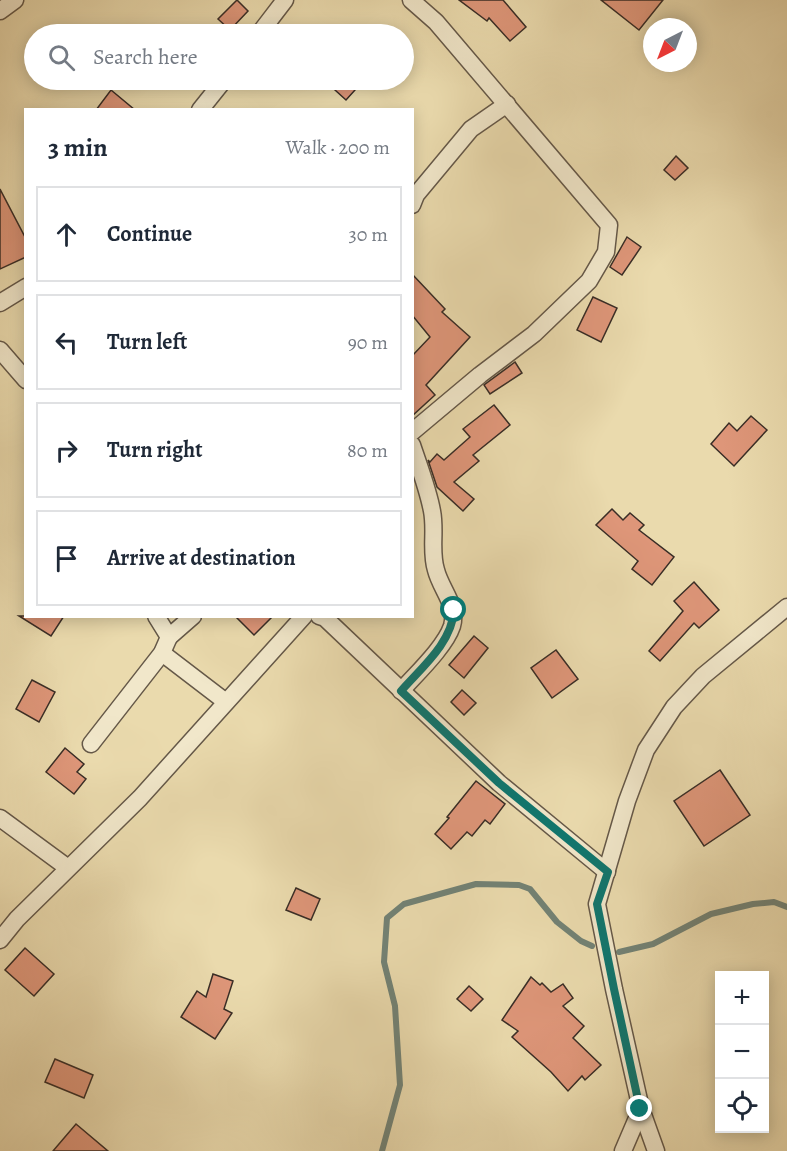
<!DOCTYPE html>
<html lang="en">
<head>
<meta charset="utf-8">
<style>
	:root { --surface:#fff; --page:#f6f6f7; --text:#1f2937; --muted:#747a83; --line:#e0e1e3 }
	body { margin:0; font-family:Alegreya,serif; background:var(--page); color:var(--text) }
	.controls { position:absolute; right:18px; bottom:18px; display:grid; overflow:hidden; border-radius:0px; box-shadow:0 3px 15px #0003 }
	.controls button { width:54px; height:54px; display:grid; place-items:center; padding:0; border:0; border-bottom:2px solid var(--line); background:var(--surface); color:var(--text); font:30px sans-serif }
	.compass { position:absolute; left:643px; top:18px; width:54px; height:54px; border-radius:50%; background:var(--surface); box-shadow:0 3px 15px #0003; rotate:222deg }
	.stop { position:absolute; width:18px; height:18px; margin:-14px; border:4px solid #0f766e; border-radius:50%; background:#fff }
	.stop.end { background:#0f766e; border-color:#fff; box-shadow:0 2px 6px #0008 }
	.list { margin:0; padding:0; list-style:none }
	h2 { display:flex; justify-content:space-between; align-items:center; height:78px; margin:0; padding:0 24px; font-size:26px }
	h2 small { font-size:20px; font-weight:400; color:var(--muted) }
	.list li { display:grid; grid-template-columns:39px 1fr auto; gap:18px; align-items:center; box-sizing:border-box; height:96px; margin:0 12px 12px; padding:0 12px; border:2px solid var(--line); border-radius:0px }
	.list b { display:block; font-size:22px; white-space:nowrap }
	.list em { font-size:20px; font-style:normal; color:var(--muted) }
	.icon { flex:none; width:33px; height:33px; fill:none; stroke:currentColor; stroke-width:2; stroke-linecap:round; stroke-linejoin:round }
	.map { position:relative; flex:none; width:787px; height:1151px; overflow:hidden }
	.search { position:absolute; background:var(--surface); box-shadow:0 3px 15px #0003; left:24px; top:24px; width:390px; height:66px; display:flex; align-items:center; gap:15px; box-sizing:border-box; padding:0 21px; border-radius:33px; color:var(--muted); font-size:22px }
	.panel { position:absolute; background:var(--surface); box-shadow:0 3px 15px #0003; left:24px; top:108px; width:390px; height:510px; border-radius:0px }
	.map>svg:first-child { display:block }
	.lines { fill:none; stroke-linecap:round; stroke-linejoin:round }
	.stream { stroke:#728275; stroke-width:6 }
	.building { fill:#de9679; stroke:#392d26; stroke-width:1.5 }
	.street-casing { stroke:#655848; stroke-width:19 }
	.street { stroke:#f1e7ca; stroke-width:16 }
	.route { stroke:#0f766e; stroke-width:8 }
</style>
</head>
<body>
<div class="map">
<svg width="787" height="1151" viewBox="0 0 787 1151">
	<rect width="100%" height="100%" fill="#eadaad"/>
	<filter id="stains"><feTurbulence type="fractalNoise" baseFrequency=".00333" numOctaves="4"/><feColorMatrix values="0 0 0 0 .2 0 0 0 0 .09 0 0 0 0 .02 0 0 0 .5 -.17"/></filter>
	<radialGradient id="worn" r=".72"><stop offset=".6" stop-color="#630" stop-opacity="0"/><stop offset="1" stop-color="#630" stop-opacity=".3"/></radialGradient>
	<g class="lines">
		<!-- stream -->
		<g class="stream">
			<path d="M619 952 653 944 711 914 753 904 774 902 787 907"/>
			<path d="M382 1151 400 1085 395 1006 384 962 387 918 404 904 476 884 519 885 530 889 557 922 581 941 592 946"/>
		</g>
	</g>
	<!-- building -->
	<g class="building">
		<path d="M237 0 248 11 230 30 218 19Z"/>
		<path d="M459 0H503L526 27 510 41 489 18 487 21Z"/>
		<path d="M601 0H663L639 30Z"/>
		<path d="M324 80H364L346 100Z"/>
		<path d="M111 90 135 110H96Z"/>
		<path d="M676 156 688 168 675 180 664 170Z"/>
		<path d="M0 189 26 239V257L0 269Z"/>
		<path d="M627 237 641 247 622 275 610 267Z"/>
		<path d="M412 274 445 309 442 312 470 337 426 385 435 395 412 416V356L430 337 412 315Z"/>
		<path d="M593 297 617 308 601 342 577 330Z"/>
		<path d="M515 362 522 373 490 394 484 385Z"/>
		<path d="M494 405 510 425 473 455 479 461 454 482 474 499 463 511 437 487 428 460 430 462 437 454 444 460 470 437 463 429Z"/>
		<path d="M751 416 767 430 734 466 711 444 729 423 737 431Z"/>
		<path d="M612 509 623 520 630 513 644 525 639 530 674 557 652 585 632 569 638 561 596 525Z"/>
		<path d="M694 582 719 610 699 628 694 623 660 661 649 651 683 611 674 601Z"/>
		<path d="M19 616H64L51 636Z"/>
		<path d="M235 616H273L254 635Z"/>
		<path d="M474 636 488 648 464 678 449 665Z"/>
		<path d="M556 650 578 679 552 698 531 668Z"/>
		<path d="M32 680 55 692 39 722 16 709Z"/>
		<path d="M462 690 476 703 464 715 451 702Z"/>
		<path d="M65 748 84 764 77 772 86 779 74 794 46 772Z"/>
		<path d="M720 770 750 815 704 846 674 801Z"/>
		<path d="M476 781 505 804 490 824 485 820 472 836 467 832 451 849 435 834 449 818 447 817Z"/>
		<path d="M296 888 320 899 311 920 286 910Z"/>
		<path d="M25 948 54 974 34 996 5 970Z"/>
		<path d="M213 974 233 981 224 1009 232 1013 215 1039 181 1017 197 991 206 997Z"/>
		<path d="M531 977 540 985 542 983 551 992 563 984 573 998 563 1006 584 1026 573 1038 601 1065 585 1080 582 1076 568 1091 551 1072 512 1037 518 1031 502 1020Z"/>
		<path d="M469 986 483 999 471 1011 457 999Z"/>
		<path d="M55 1059 93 1075 84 1098 45 1082Z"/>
		<path d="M76 1124 108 1151H53Z"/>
	</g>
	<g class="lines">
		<!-- street casing -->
		<g class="street-casing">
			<g id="street">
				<path d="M411 0 436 22 609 225 606 252 589 281 534 334 480 375 412 432"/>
				<path d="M0 11 15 0"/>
				<path d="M259 34 285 0"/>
				<path d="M200 110 224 80"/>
				<path d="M412 205 416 195 471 129 507 104"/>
				<path d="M0 303 26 287"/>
				<path d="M0 350 26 380"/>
				<path d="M319 616 325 618 499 783 607 872"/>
				<path d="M169 637 193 616"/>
				<path d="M162 653 226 702"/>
				<path d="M401 691C416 674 445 647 452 626 458 605 441 590 436 570 430 551 436 531 432 511 428 489 419 466 412 445"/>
				<path d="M91 744 162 653 169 637 156 616"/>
				<path d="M0 818 68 868"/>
				<path d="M0 940 17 919 140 798 304 616"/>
				<path d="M623 1151 641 1109"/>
				<path d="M656 1151 641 1109 614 989 597 904 627 801 646 750 674 707 703 676 787 607"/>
			</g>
		</g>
		<!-- street -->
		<use href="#street" class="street"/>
	</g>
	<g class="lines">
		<!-- route -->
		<path class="route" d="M454 610C452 643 421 668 401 691L499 783 608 872 597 904 614 989 640 1109"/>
	</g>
	<rect width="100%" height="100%" filter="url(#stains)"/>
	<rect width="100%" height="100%" fill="url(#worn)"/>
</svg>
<div class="controls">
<button>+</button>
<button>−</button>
<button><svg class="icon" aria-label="locate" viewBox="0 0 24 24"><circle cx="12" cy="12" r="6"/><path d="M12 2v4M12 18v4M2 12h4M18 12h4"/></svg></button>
</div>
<svg class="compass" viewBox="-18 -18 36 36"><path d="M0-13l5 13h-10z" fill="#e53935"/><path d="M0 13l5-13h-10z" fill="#747a83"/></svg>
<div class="stop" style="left:454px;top:610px"></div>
<div class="stop end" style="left:640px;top:1109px"></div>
<div class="search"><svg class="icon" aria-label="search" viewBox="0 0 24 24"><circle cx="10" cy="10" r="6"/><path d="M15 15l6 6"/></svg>Search here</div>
<section class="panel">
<h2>3 min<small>Walk · 200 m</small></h2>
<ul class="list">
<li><svg class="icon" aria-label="ahead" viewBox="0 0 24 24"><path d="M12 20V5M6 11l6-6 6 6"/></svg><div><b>Continue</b></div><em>30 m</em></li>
<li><svg class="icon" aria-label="left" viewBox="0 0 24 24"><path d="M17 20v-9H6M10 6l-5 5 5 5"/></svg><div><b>Turn left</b></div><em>90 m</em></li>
<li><svg class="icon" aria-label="right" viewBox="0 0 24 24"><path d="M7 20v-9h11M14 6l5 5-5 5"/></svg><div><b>Turn right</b></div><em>80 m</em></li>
<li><svg class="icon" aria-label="arrive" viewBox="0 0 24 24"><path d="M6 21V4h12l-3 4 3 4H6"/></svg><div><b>Arrive at destination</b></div></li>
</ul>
</section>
</div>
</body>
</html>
